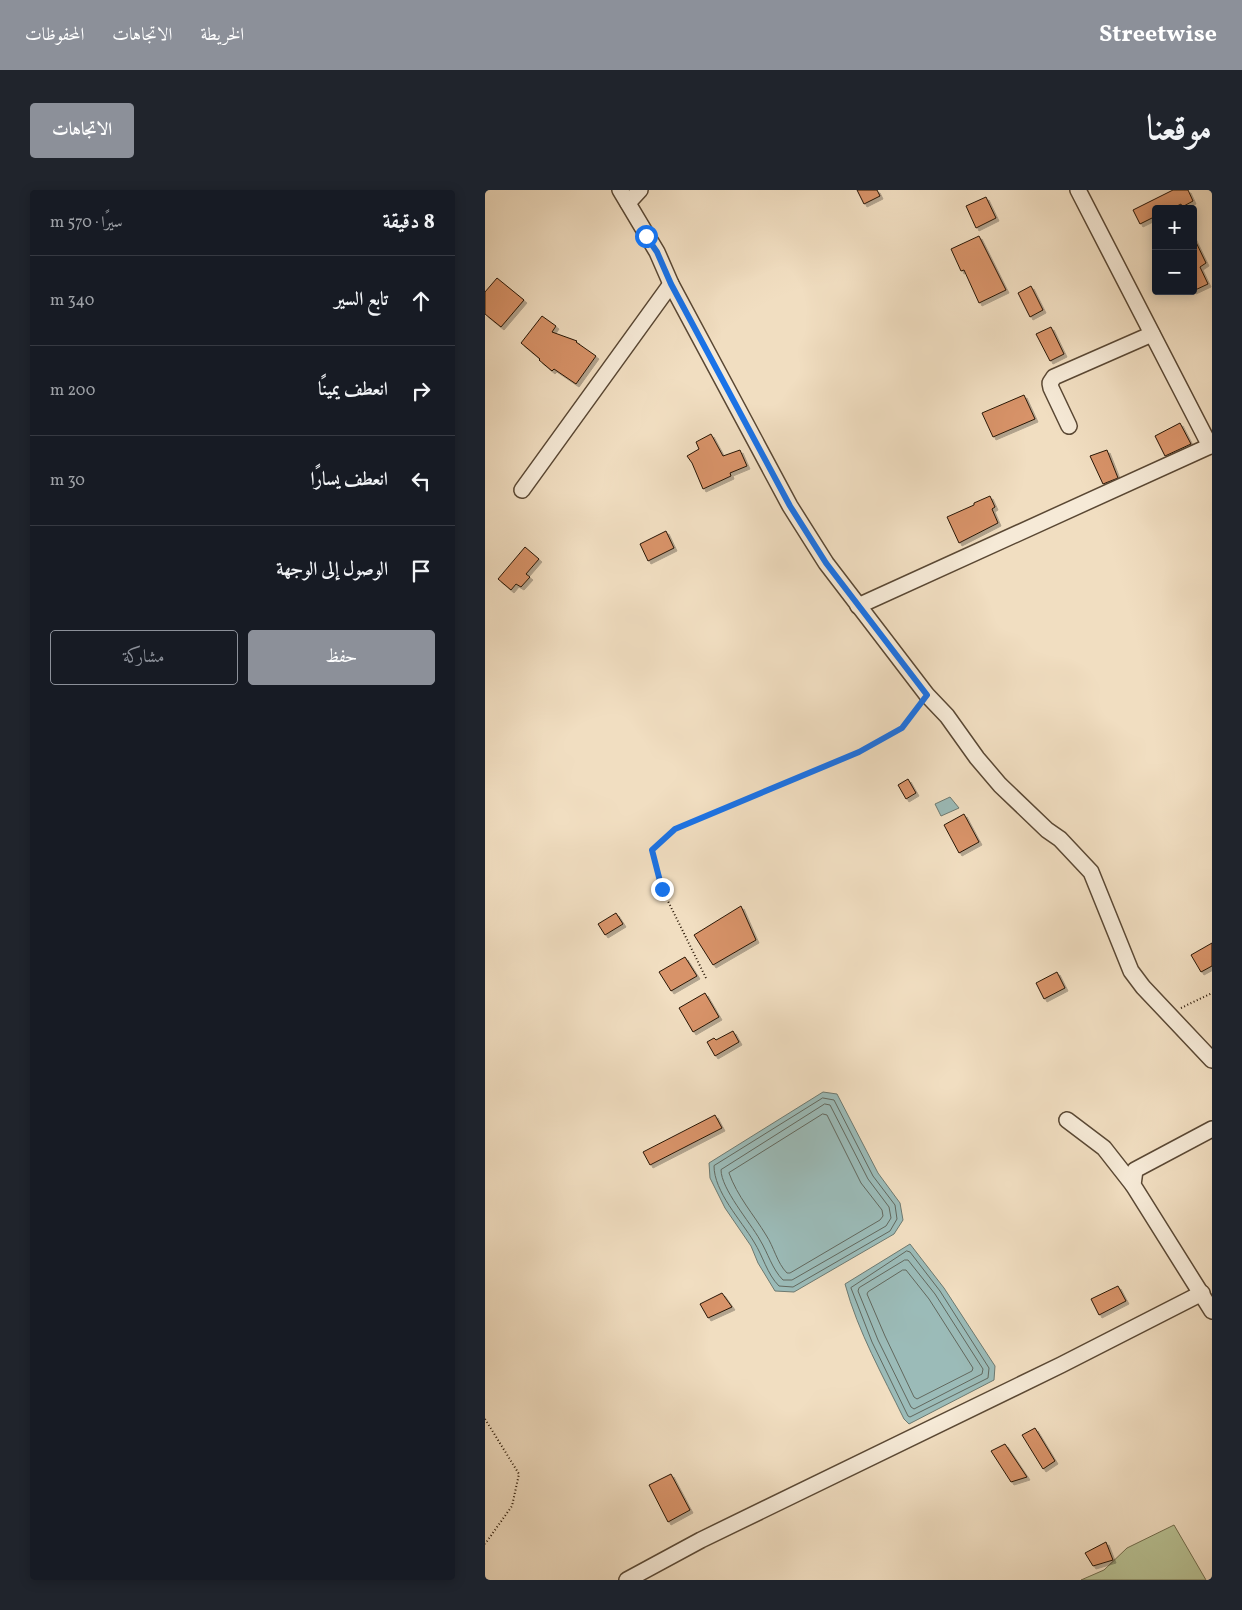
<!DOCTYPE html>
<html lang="ar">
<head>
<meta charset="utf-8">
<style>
	:root { --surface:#171b24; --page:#20242c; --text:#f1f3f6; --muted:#9ea1a6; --line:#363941; --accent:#8c9099 }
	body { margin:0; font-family:Vollkorn,Amiri,serif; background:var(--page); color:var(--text); direction:rtl }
	.controls { position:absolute; right:15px; top:15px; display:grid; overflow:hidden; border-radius:5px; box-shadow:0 2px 12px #0003 }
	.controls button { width:45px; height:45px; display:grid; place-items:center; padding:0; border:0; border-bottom:1px solid var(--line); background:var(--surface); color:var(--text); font:25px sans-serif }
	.stop { position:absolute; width:15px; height:15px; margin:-11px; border:4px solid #1a73e8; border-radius:50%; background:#fff }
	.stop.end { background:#1a73e8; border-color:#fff; box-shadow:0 1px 5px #0008 }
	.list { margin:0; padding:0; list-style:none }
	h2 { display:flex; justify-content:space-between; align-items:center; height:65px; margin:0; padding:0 20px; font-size:21px }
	h2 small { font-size:16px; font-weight:400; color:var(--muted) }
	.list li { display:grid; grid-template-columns:32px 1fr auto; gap:15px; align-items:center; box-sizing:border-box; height:90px; padding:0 20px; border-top:1px solid var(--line) }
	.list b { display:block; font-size:19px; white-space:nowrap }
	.list em { font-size:16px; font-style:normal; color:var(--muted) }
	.actions { display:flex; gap:10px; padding:15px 20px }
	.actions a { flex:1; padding:11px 0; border:1px solid var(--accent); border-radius:5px; text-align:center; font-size:18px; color:var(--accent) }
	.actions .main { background:var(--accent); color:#fff }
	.icon { flex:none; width:28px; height:28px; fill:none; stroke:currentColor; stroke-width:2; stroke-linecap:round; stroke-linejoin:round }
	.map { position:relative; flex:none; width:727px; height:1390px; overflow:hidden; direction:ltr; border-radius:5px }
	header { display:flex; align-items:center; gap:30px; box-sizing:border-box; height:70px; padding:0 25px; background:var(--accent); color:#fff }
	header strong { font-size:24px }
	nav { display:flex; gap:28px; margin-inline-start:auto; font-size:18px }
	.intro { display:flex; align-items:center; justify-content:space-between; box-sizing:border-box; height:120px; padding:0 30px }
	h1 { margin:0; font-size:35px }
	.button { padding:12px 22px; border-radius:5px; background:var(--accent); color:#fff; font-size:18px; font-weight:700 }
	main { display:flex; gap:30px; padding:0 30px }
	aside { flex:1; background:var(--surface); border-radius:5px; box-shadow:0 2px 12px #0003 }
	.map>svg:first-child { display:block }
	.green { fill:#b8c294; stroke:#706c4c }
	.water { fill:#9bbbb8; stroke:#6d7970 }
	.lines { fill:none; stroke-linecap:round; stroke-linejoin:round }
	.shore { stroke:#62685e; stroke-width:1 }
	.building { fill:#d89369; stroke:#281605; filter:url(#shadow) }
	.minor-casing { stroke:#5a4834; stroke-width:18 }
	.path { stroke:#281605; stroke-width:2; stroke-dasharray:1 2.5; stroke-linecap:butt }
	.minor { stroke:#f6ead7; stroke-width:15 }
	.route { stroke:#1a73e8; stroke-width:6 }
</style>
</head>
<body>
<header>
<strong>Streetwise</strong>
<nav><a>الخريطة</a><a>الاتجاهات</a><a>المحفوظات</a></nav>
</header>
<div class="intro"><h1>موقعنا</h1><a class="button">الاتجاهات</a></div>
<main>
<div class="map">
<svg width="727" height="1390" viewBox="0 0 727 1390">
	<defs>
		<filter id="shadow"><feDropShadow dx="3" dy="3" stdDeviation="0" flood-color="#0004"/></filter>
	</defs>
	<rect width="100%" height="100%" fill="#f1dec1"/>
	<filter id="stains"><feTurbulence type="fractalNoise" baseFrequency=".004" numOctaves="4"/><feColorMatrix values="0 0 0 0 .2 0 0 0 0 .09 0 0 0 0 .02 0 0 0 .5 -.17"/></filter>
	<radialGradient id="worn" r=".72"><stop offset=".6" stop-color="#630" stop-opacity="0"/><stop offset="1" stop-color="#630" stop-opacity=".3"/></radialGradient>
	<!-- green -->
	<path class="green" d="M689 1335 721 1390H596L619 1380 642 1358Z"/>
	<!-- water -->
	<g class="water">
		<path d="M465 607 474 618 456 626 450 614Z"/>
		<path d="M338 902 352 904 393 983 415 1013 418 1030 409 1044 309 1102 290 1101 273 1073 266 1056 240 1018 225 988 224 973Z"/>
		<path d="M425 1054 459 1098 510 1176 509 1190 424 1234 419 1229C398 1186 373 1142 360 1094Z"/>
	</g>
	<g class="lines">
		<!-- shore -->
		<g class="shore">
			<path d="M338 908 349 910 388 986 410 1015 412 1029 405 1041 308 1097 294 1096C282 1084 278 1066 269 1052 256 1030 229 1002 229 976Z"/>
			<path d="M340 914 345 915 383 989 404 1017 406 1028 401 1036 307 1090H298C287 1079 283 1063 275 1050 265 1032 236 999 236 980Z"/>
			<path d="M338 924 342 925 376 993 397 1020 398 1026 395 1030 305 1083H302C292 1073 289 1057 281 1045 269 1025 252 1006 244 983Z"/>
			<path d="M422 1061 425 1062 455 1101 504 1178 503 1188 425 1227 423 1226 387 1152 366 1098Z"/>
			<path d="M420 1070H423L450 1104 498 1179 497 1184 429 1219 426 1217 393 1150 373 1101 374 1098Z"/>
			<path d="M418 1080H421L444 1109 488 1178 487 1181 432 1209 429 1207 400 1146 382 1104 383 1102Z"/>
		</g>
	</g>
	<!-- building -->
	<g class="building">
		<path d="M372 0H392L395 6 379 14Z"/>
		<path d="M688 0H703L708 11 697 17 696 14 686 19H671V26L655 34 648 20Z"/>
		<path d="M501 7 511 28 491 38 481 16Z"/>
		<path d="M494 46 521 100 494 113 479 80 476 81 466 59Z"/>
		<path d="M708 46 721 73 715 77 723 94 708 101Z"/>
		<path d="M12 88 39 110 16 137 0 124V102Z"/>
		<path d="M546 96 558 120 545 127 533 103Z"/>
		<path d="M57 126 71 136 67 142 92 151 91 152 111 166 91 194 69 179 67 181 54 170 55 169 36 153Z"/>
		<path d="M566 137 579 164 565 171 551 144Z"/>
		<path d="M539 205 550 229 508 247 497 223Z"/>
		<path d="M695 233 706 254 680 266 670 246Z"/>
		<path d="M226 244 238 266 255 260 262 276 245 283 246 286 218 299 207 273 202 266 214 259 211 252Z"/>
		<path d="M622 260 633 288 618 294 605 266Z"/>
		<path d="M505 306 510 317 507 319 513 333 474 353 462 327 489 315V313Z"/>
		<path d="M181 341 189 358 163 371 155 354Z"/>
		<path d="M40 357 54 369 41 384 45 387 36 397 31 394 26 400 13 389Z"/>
		<path d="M423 589 431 603 421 609 413 595Z"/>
		<path d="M479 624 494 652 474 663 459 635Z"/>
		<path d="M256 716 271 750 228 775 209 745Z"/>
		<path d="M131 723 138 734 120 745 113 734Z"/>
		<path d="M727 753V776L716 782 706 765Z"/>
		<path d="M200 767 212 786 186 801 174 782Z"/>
		<path d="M572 782 580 798 559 809 551 793Z"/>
		<path d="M220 803 234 827 208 842 194 818Z"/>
		<path d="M248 841 254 852 230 866 222 852 229 848 231 850Z"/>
		<path d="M230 925 237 938 165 975 158 962Z"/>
		<path d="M633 1096 641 1111 614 1125 606 1109Z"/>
		<path d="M237 1103 247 1117 223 1128 215 1114Z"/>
		<path d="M550 1238 570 1271 558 1279 537 1245Z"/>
		<path d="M520 1254 542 1287 526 1292 506 1261Z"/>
		<path d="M186 1284 205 1320 183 1332 164 1295Z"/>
		<path d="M621 1352 628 1370 608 1376 600 1363Z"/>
	</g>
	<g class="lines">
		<!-- minor casing -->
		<g class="minor-casing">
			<g id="minor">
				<path d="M135 0 172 62 186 94 305 316 341 373 442 505 462 526 492 568 515 595 562 640 575 649 606 682 646 781 658 797 727 870"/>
				<path d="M593 0 725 256"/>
				<path d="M143 13 155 0"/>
				<path d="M584 236 566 198 565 193 569 187 667 144"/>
				<path d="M37 300 186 94"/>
				<path d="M373 416 727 255"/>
				<path d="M582 930 619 958 648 995"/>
				<path d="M727 939 650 980 648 995 727 1121"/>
				<path d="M142 1390 216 1350 576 1175 717 1103"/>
			</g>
		</g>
		<!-- path -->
		<g class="path">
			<path d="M221 788 177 699 167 660 190 639 374 562 417 538 435 515"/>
			<path d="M696 818 727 803"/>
			<path d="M0 1229 34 1284 27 1316 0 1354"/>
		</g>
		<!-- minor -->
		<use href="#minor" class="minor"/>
	</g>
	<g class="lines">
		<!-- route -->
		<path class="route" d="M161 46 172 62 186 94 305 316 341 373 442 505 417 538 374 562 190 639 167 660 177 699"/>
	</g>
	<rect width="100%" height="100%" filter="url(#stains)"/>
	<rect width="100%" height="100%" fill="url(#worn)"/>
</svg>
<div class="controls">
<button>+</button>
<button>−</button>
</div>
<div class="stop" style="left:161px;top:46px"></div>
<div class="stop end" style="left:177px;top:699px"></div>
</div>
<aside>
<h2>8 دقيقة<small>سيرًا · 570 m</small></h2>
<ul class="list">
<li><svg class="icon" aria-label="ahead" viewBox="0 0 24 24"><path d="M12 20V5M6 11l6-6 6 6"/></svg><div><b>تابع السير</b></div><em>340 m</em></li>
<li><svg class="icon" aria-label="right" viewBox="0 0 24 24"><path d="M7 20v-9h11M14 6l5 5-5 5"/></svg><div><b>انعطف يمينًا</b></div><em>200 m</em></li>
<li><svg class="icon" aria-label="left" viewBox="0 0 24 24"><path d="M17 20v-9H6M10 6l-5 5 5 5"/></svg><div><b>انعطف يسارًا</b></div><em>30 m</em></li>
<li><svg class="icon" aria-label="arrive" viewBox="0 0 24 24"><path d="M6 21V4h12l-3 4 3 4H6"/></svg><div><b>الوصول إلى الوجهة</b></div></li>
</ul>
<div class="actions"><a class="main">حفظ</a><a>مشاركة</a></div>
</aside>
</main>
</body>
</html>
